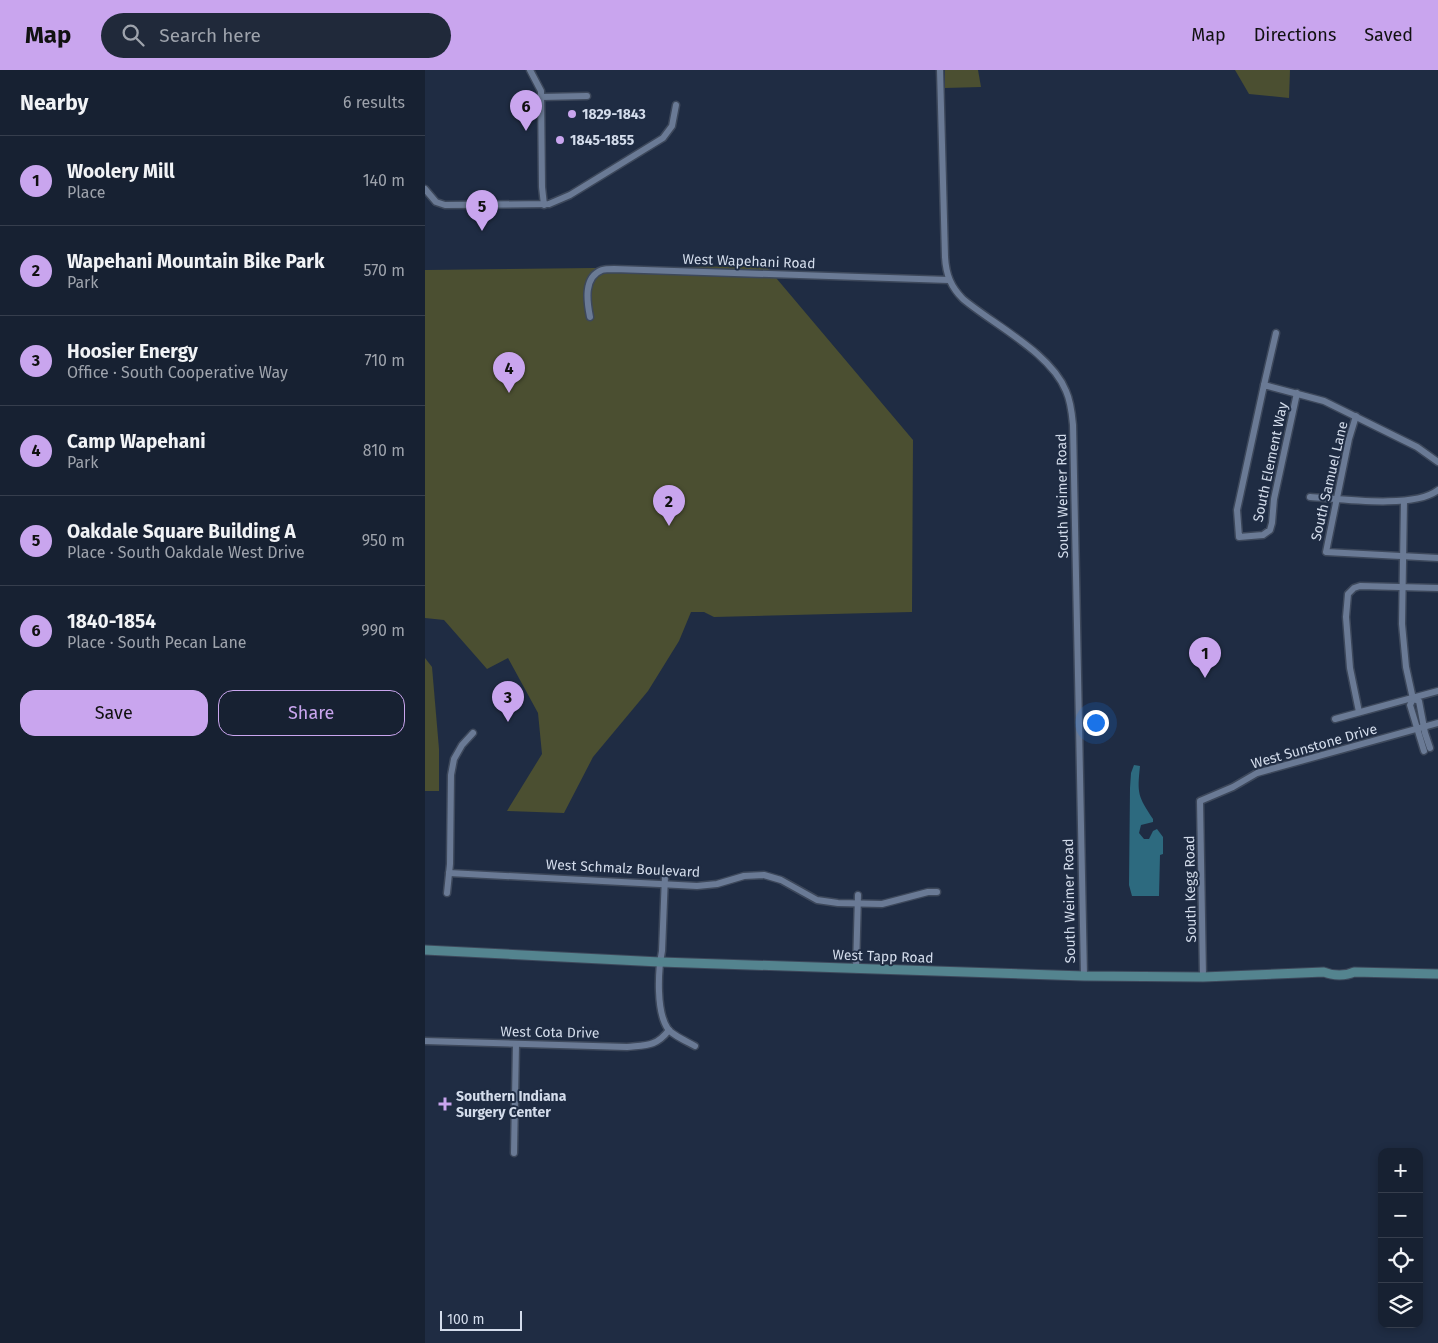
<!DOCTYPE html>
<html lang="en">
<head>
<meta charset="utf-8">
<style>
	:root { --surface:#172132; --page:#20293a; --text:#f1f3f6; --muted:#9ea3ac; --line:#363e4d; --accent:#c9a5ee }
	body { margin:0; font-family:"Fira Sans",sans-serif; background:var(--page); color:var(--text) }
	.controls { position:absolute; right:15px; bottom:15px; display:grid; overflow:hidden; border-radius:10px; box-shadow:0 2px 8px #0003 }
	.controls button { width:45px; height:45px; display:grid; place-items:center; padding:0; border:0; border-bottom:1px solid var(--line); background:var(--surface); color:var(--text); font:25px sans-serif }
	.scale { position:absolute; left:15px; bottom:12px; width:82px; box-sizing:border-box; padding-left:5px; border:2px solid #d3dceb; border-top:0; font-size:14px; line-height:18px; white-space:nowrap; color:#d3dceb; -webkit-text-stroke:4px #1f2c43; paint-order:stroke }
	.you { position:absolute; left:670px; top:652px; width:18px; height:18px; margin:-12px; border:4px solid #fff; border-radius:50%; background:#1a73e8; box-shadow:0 0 0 8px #1a73e833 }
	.badge { display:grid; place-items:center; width:32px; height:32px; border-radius:50%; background:var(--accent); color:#111; font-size:16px; font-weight:700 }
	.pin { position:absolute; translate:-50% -41px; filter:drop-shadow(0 1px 2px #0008) }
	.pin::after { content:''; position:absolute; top:26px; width:18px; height:15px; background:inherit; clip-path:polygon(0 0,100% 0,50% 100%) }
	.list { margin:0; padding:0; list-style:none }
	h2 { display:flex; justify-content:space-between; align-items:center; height:65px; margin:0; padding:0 20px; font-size:21px }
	h2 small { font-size:16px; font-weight:400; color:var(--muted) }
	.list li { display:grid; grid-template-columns:32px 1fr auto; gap:15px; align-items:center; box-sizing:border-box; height:90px; padding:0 20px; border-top:1px solid var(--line) }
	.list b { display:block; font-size:19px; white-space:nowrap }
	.list p { margin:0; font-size:16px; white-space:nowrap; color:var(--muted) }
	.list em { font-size:16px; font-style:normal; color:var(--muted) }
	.actions { display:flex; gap:10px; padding:15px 20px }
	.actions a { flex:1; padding:11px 0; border:1px solid var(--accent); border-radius:15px; text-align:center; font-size:18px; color:var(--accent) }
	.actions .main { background:var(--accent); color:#111 }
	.icon { flex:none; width:28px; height:28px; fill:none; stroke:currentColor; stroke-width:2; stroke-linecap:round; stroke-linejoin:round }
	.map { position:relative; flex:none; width:1013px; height:1273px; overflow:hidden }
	header { display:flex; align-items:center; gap:30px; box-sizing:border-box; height:70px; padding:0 25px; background:var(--accent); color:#111 }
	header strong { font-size:24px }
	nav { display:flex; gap:28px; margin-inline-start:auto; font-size:18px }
	.search { width:350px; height:45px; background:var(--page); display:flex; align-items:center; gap:12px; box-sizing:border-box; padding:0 18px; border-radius:28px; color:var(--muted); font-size:19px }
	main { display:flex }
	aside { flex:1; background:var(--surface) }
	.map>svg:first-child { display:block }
	.green { fill:#4b4f31 }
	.water { fill:#2d6a7f }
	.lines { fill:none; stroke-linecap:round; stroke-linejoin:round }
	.minor-casing { stroke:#3d485b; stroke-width:9 }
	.secondary-casing { stroke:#3d485b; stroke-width:11 }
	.minor { stroke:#6a7a95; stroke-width:6 }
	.secondary { stroke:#54848f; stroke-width:9 }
	.poi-dot { fill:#c9a5ee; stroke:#1f2c43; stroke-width:2 }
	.labels { text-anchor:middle; stroke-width:4; stroke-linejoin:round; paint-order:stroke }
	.poi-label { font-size:14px; font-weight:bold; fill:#d3dceb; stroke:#1f2c43; text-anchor:start }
	.street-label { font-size:14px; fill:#d3dceb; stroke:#1f2c43 }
</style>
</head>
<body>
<header>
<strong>Map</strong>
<div class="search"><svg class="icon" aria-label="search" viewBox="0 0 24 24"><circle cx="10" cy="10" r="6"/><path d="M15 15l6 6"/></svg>Search here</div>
<nav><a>Map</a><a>Directions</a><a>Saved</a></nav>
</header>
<main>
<aside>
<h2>Nearby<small>6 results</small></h2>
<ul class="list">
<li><span class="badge">1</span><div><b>Woolery Mill</b><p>Place</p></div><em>140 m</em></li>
<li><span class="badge">2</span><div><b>Wapehani Mountain Bike Park</b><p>Park</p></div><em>570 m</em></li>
<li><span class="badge">3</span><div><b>Hoosier Energy</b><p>Office · South Cooperative Way</p></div><em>710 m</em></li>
<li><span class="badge">4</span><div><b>Camp Wapehani</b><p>Park</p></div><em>810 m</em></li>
<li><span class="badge">5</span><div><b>Oakdale Square Building A</b><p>Place · South Oakdale West Drive</p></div><em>950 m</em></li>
<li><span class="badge">6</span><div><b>1840-1854</b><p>Place · South Pecan Lane</p></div><em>990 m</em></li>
</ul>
<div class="actions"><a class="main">Save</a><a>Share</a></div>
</aside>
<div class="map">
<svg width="1013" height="1273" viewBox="0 0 1013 1273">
	<rect width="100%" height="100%" fill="#1f2c43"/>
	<!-- green -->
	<g class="green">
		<path d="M520 0H553L556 17 520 18Z"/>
		<path d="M810 0H865L864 28 824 24Z"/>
		<path d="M341 196 488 370 487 542 289 547 279 542H266L254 571 223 621 168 687 139 743 82 741 117 684 113 643 83 588 62 599 19 550 0 548V200Z"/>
		<path d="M0 588 7 597 14 679V721H0Z"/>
	</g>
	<!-- water -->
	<path class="water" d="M709 695 715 696C712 724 713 726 728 749V752L716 755 714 763 719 769H724L728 761 732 759 738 767V784L735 785 734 826H707L704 815 705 718 706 703Z"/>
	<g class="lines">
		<!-- minor casing -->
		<g class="minor-casing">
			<g id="minor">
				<path d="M105 0 116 21 117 117 119 135"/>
				<path d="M515 0 520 187C521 205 526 217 538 229 569 255 626 283 641 321 646 332 647 344 648 355L659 906"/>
				<path d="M116 27 162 26"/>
				<path d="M0 119 11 132 20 135 124 134 145 125 238 68 247 56 251 35"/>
				<path d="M165 247C162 232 158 207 177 200 180 199 185 199 189 199L524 210"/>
				<path d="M839 315 851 263"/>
				<path d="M872 323 849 429 847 453 845 460 838 465 814 467 812 440 839 315 899 331 992 377 1013 392"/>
				<path d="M931 346 924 369 901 482 1013 488"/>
				<path d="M885 427C916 429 989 439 1013 420"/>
				<path d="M979 431 977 554 981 597 988 629 985 635 999 681"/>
				<path d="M988 629 994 631 1000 663 1005 678"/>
				<path d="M934 642 925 598 921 547 923 524 929 518 935 516 1013 518"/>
				<path d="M910 649 1013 621"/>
				<path d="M24 803 272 816 292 814 319 806 339 805 356 810 392 830 413 833 457 834 503 822H512"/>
				<path d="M240 806 237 881C233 901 231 942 243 959 247 965 263 972 270 976"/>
				<path d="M22 823 25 794 26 705 29 689 37 675 48 663"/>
				<path d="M431 899 433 825"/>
				<path d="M778 907 775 731 808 717 832 703 1013 653"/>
				<path d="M0 971 202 977C221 975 231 977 244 960"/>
				<path d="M89 1083 91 974"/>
			</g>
		</g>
		<!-- secondary casing -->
		<g class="secondary-casing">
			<path id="secondary" d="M0 880 235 892 659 906 778 907 899 902C908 906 921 906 929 902L1013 904"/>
		</g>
		<!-- minor -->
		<use href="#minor" class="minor"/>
		<!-- secondary -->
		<use href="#secondary" class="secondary"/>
	</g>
	<!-- markers -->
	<g class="poi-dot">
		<circle cx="147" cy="44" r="5"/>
		<circle cx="135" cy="70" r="5"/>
		<path d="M17.5 1026.5h5v5h5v5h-5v5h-5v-5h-5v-5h5z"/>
	</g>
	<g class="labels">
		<!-- poi labels -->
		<g class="poi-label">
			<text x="157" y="49">1829-1843</text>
			<text x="145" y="75">1845-1855</text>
			<text x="31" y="1031">Southern Indiana<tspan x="31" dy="16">Surgery Center</tspan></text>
		</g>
		<!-- street labels -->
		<g class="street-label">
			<text transform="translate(324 191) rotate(2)" y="5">West Wapehani Road</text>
			<text transform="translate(845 392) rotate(-78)" y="5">South Element Way</text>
			<text transform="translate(904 411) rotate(-77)" y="5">South Samuel Lane</text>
			<text transform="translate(637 426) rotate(-91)" y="5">South Weimer Road</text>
			<text transform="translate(889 676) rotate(-16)" y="5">West Sunstone Drive</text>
			<text transform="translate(198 798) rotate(3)" y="5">West Schmalz Boulevard</text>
			<text transform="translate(765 819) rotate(-91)" y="5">South Kegg Road</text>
			<text transform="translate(644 831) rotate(-91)" y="5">South Weimer Road</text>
			<text transform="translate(458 886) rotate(2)" y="5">West Tapp Road</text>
			<text transform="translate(125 962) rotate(1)" y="5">West Cota Drive</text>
		</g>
	</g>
</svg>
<div class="controls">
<button>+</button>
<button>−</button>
<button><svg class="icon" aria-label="locate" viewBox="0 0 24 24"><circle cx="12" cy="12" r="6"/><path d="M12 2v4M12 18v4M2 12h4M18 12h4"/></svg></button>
<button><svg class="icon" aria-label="layers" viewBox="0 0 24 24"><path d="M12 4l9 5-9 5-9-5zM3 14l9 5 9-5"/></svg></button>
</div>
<div class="scale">100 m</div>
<div class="you"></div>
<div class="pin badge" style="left:780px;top:608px">1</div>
<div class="pin badge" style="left:244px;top:456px">2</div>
<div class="pin badge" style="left:83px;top:652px">3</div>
<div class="pin badge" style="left:84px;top:323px">4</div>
<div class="pin badge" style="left:57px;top:161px">5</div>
<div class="pin badge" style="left:101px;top:61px">6</div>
</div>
</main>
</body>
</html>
